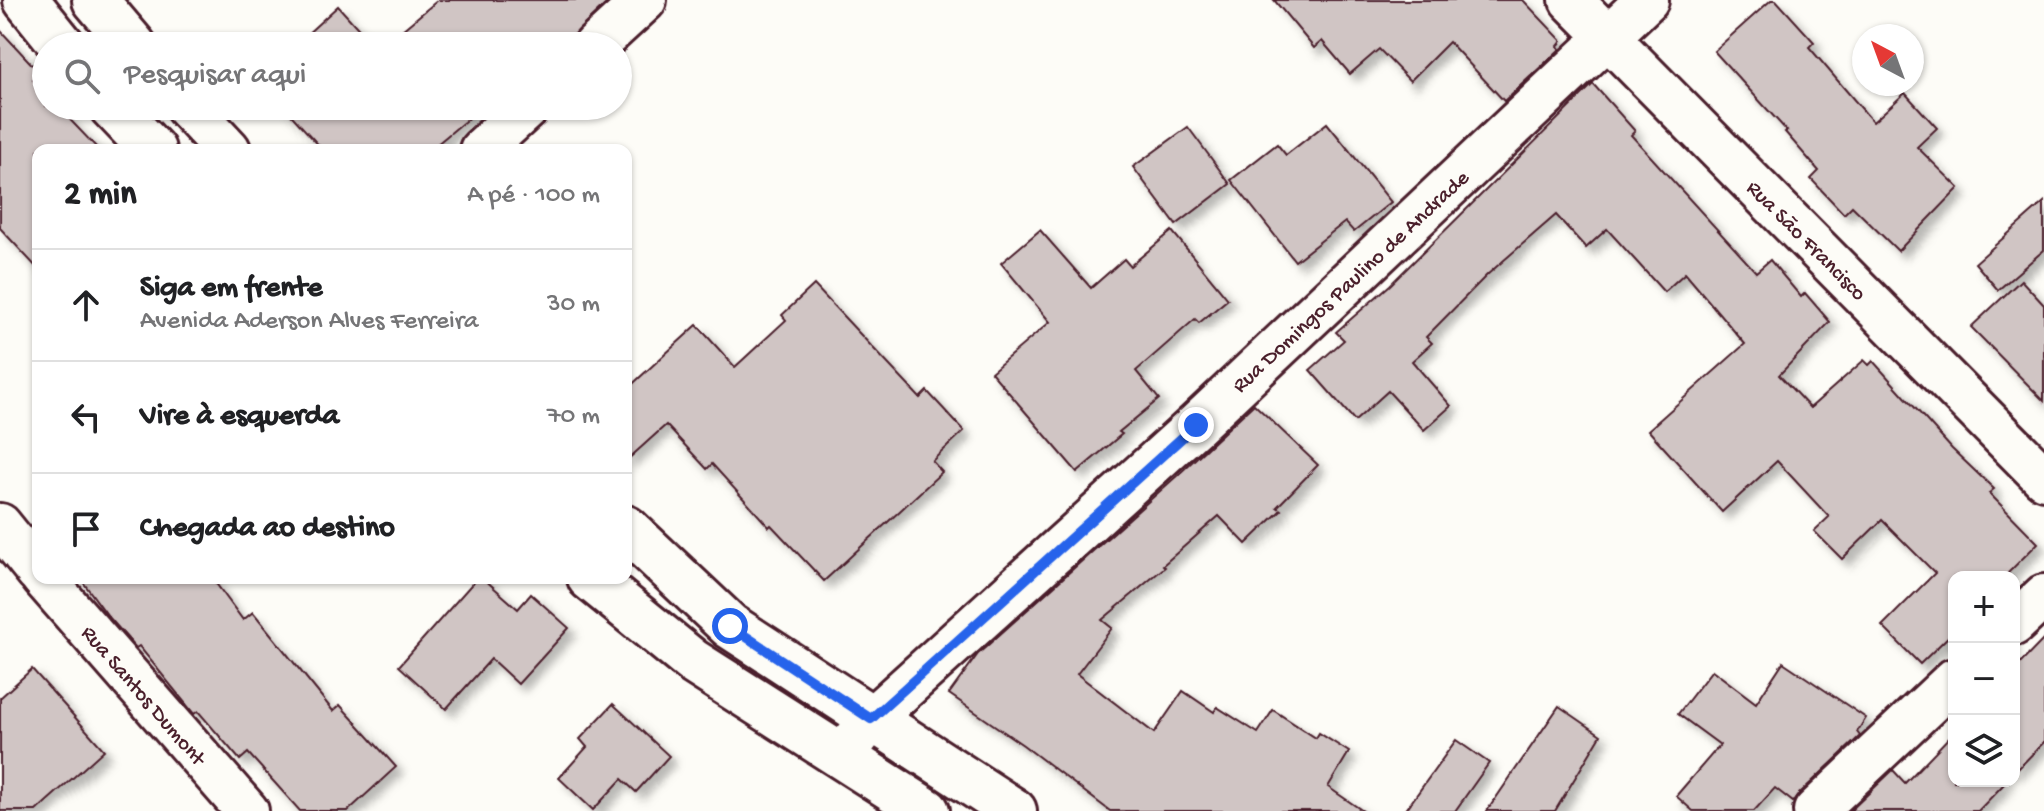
<!DOCTYPE html>
<html lang="pt">
<head>
<meta charset="utf-8">
<style>
	:root { --surface:#fff; --page:#f2f2f2; --text:#202124; --muted:#757577; --line:#e0e0e0 }
	body { margin:0; font-family:"Gochi Hand",sans-serif; background:var(--page); color:var(--text) }
	.controls { position:absolute; right:24px; bottom:24px; display:grid; overflow:hidden; border-radius:16px; box-shadow:0 2px 6px #0004 }
	.controls button { width:72px; height:72px; display:grid; place-items:center; padding:0; border:0; border-bottom:2px solid var(--line); background:var(--surface); color:var(--text); font:40px sans-serif }
	.compass { position:absolute; left:1852px; top:24px; width:72px; height:72px; border-radius:50%; background:var(--surface); box-shadow:0 2px 6px #0004; rotate:319deg }
	.stop { position:absolute; width:24px; height:24px; margin:-18px; border:6px solid #2563eb; border-radius:50%; background:#fff }
	.stop.end { background:#2563eb; border-color:#fff; box-shadow:0 2px 8px #0008 }
	.list { margin:0; padding:0; list-style:none }
	h2 { display:flex; justify-content:space-between; align-items:center; height:104px; margin:0; padding:0 32px; font-size:34px }
	h2 small { font-size:26px; font-weight:400; color:var(--muted) }
	.list li { display:grid; grid-template-columns:52px 1fr auto; gap:24px; align-items:center; box-sizing:border-box; height:112px; padding:0 32px; border-top:2px solid var(--line) }
	.list b { display:block; font-size:30px; white-space:nowrap }
	.list p { margin:0; font-size:26px; white-space:nowrap; color:var(--muted) }
	.list em { font-size:26px; font-style:normal; color:var(--muted) }
	.icon { flex:none; width:44px; height:44px; fill:none; stroke:currentColor; stroke-width:2; stroke-linecap:round; stroke-linejoin:round }
	.map { position:relative; flex:none; width:2044px; height:811px; overflow:hidden }
	.search { position:absolute; background:var(--surface); box-shadow:0 2px 6px #0004; left:32px; top:32px; width:600px; height:88px; display:flex; align-items:center; gap:20px; box-sizing:border-box; padding:0 28px; border-radius:44px; color:var(--muted); font-size:30px }
	.panel { position:absolute; background:var(--surface); box-shadow:0 2px 6px #0004; left:32px; top:144px; width:600px; height:440px; border-radius:16px }
	.map>svg:first-child { display:block }
	.building { fill:#d0c5c4; stroke:#4a1f2b; stroke-width:2; filter:url(#shadow) }
	.lines { fill:none; stroke-linecap:round; stroke-linejoin:round }
	.minor-casing { stroke:#4a1f2b; stroke-width:48 }
	.major-casing { stroke:#4a1f2b; stroke-width:50 }
	.minor { stroke:#fdfcf7; stroke-width:42 }
	.major { stroke:#fdfcf7; stroke-width:44 }
	.route { stroke:#2563eb; stroke-width:10 }
	.labels { text-anchor:middle; stroke-width:7; stroke-linejoin:round; paint-order:stroke }
	.street-label { font-size:22px; fill:#4a1f2b; stroke:#fdfcf7 }
</style>
</head>
<body>
<div class="map">
<svg width="2044" height="811" viewBox="0 0 2044 811">
	<defs>
		<filter id="shadow"><feDropShadow dx="7" dy="7" stdDeviation="4" flood-color="#0004"/></filter>
	</defs>
	<rect width="100%" height="100%" fill="#fdfcf7"/>
	<filter id="ink" filterUnits="userSpaceOnUse"><feTurbulence type="fractalNoise" baseFrequency=".0125" numOctaves="2"/><feDisplacementMap in="SourceGraphic" scale="16" xChannelSelector="R" yChannelSelector="G"/><feConvolveMatrix kernelMatrix="1 2 1 2 8 2 1 2 1" color-interpolation-filters="sRGB"/></filter>
	<g filter="url(#ink)">
		<!-- building -->
		<g class="building">
			<path d="M438 0H610L575 34 558 46H383Z"/>
			<path d="M1274 0H1523L1562 41 1558 46 1560 49 1504 101 1449 42 1410 81 1379 49 1350 74 1322 41 1314 48Z"/>
			<path d="M1771 0H1776L1814 42 1809 47 1873 122 1905 93 1937 128 1917 147 1959 188 1898 251 1852 206 1844 214 1811 179 1819 171 1785 132 1787 131 1714 51Z"/>
			<path d="M338 6 374 46H294Z"/>
			<path d="M0 30 40 73 33 80 46 94V106H57L99 150H38V269L0 228Z"/>
			<path d="M1593 84 1635 131 1631 135 1756 272 1770 260 1801 297 1805 293 1830 322 1779 375 1810 408 1864 360 1869 365 1873 361 1952 449 1994 489 1989 493 2038 543 2004 577H1954V631L1920 664 1882 626 1935 573 1882 520 1842 559 1814 531 1829 517 1777 461 1722 512 1648 430 1745 344 1685 273 1664 292 1607 229 1586 248 1556 215 1487 275 1426 337 1432 343 1412 361 1451 406 1424 430 1388 391 1355 421 1310 370 1344 340 1336 332 1390 285Z"/>
			<path d="M283 106H483L430 150H323Z"/>
			<path d="M1327 123 1391 202 1354 232 1345 222 1295 261 1231 180 1277 144 1286 155Z"/>
			<path d="M1188 127 1230 184 1176 225 1133 167Z"/>
			<path d="M2044 202V250L1998 290 1975 263Z"/>
			<path d="M1040 230 1091 288 1124 259 1130 266 1172 231 1228 299 1199 323 1195 319 1136 371 1159 399 1119 432 1122 434 1077 472 991 372 1050 322 1001 263Z"/>
			<path d="M2021 280 2044 305V401L1971 327Z"/>
			<path d="M814 285 920 398 927 391 964 431 932 461 942 472 824 581 771 525 769 527 712 464 707 469 666 425 626 461V390L697 325 735 367 786 320 782 315Z"/>
			<path d="M1254 404 1318 465 1277 507 1281 510 1246 544 1219 516 1163 565 1165 567 1102 620 1112 628 1077 674 1154 733 1183 691 1214 712 1217 707 1258 733 1273 710 1316 738 1319 733 1349 752 1328 787 1363 811H1110L1023 745 949 694 978 654 1179 474Z"/>
			<path d="M80 578H212L243 620 253 612 333 711 340 705 396 767 348 811H300L248 753 240 760 198 711 194 714 139 646 136 648 108 616Z"/>
			<path d="M477 578H483L518 609 531 594 569 628 518 684 491 659 446 709 399 666Z"/>
			<path d="M2044 639V742L2014 773V670Z"/>
			<path d="M1783 662 1866 718 1857 732 1860 736 1799 794 1793 802 1775 788 1754 811H1693L1676 796 1720 745 1678 714 1712 670 1756 703Z"/>
			<path d="M32 669 104 750 36 811H0V698Z"/>
			<path d="M613 704 669 756 636 792 622 779 593 810 559 778 587 747 580 739Z"/>
			<path d="M1559 706 1601 735 1555 811H1487Z"/>
			<path d="M1954 732V781H2007L1978 811H1850L1893 770 1905 783Z"/>
			<path d="M1456 740 1489 763 1455 811H1405Z"/>
		</g>
		<g class="lines">
			<!-- minor casing -->
			<g class="minor-casing">
				<g id="minor">
					<path d="M1571 0 2044 478"/>
					<path d="M595 46 645 0"/>
					<path d="M481 150 529 106"/>
					<path d="M0 525 38 572"/>
					<path d="M43 578 247 811"/>
					<path d="M2014 624 2044 596"/>
					<path d="M842 757 871 719 1196 425 1647 0"/>
					<path d="M1815 811 1954 680"/>
				</g>
			</g>
			<!-- major casing -->
			<g class="major-casing">
				<g id="major">
					<path d="M26 0 63 46"/>
					<path d="M95 0 134 46"/>
					<path d="M111 106 153 150"/>
					<path d="M187 106 228 150"/>
					<path d="M626 528 730 626 1014 811"/>
					<path d="M590 578 692 661 927 811"/>
				</g>
			</g>
			<!-- minor -->
			<use href="#minor" class="minor"/>
			<!-- major -->
			<use href="#major" class="major"/>
		</g>
	</g>
	<g class="lines" filter="url(#ink)">
		<!-- route -->
		<path class="route" d="M730 626 871 719 1196 425"/>
	</g>
	<g class="labels">
		<!-- street labels -->
		<g class="street-label">
			<text transform="translate(1808 239) rotate(45)" y="8">Rua São Francisco</text>
			<text transform="translate(1349 280) rotate(-43)" y="8">Rua Domingos Paulino de Andrade</text>
			<text transform="translate(145 694) rotate(49)" y="8">Rua Santos Dumont</text>
		</g>
	</g>
</svg>
<div class="controls">
<button>+</button>
<button>−</button>
<button><svg class="icon" aria-label="layers" viewBox="0 0 24 24"><path d="M12 4l9 5-9 5-9-5zM3 14l9 5 9-5"/></svg></button>
</div>
<svg class="compass" viewBox="-18 -18 36 36"><path d="M0-13l5 13h-10z" fill="#e53935"/><path d="M0 13l5-13h-10z" fill="#757577"/></svg>
<div class="stop" style="left:730px;top:626px"></div>
<div class="stop end" style="left:1196px;top:425px"></div>
<div class="search"><svg class="icon" aria-label="search" viewBox="0 0 24 24"><circle cx="10" cy="10" r="6"/><path d="M15 15l6 6"/></svg>Pesquisar aqui</div>
<section class="panel">
<h2>2 min<small>A pé · 100 m</small></h2>
<ul class="list">
<li><svg class="icon" aria-label="ahead" viewBox="0 0 24 24"><path d="M12 20V5M6 11l6-6 6 6"/></svg><div><b>Siga em frente</b><p>Avenida Aderson Alves Ferreira</p></div><em>30 m</em></li>
<li><svg class="icon" aria-label="left" viewBox="0 0 24 24"><path d="M17 20v-9H6M10 6l-5 5 5 5"/></svg><div><b>Vire à esquerda</b></div><em>70 m</em></li>
<li><svg class="icon" aria-label="arrive" viewBox="0 0 24 24"><path d="M6 21V4h12l-3 4 3 4H6"/></svg><div><b>Chegada ao destino</b></div></li>
</ul>
</section>
</div>
</body>
</html>
